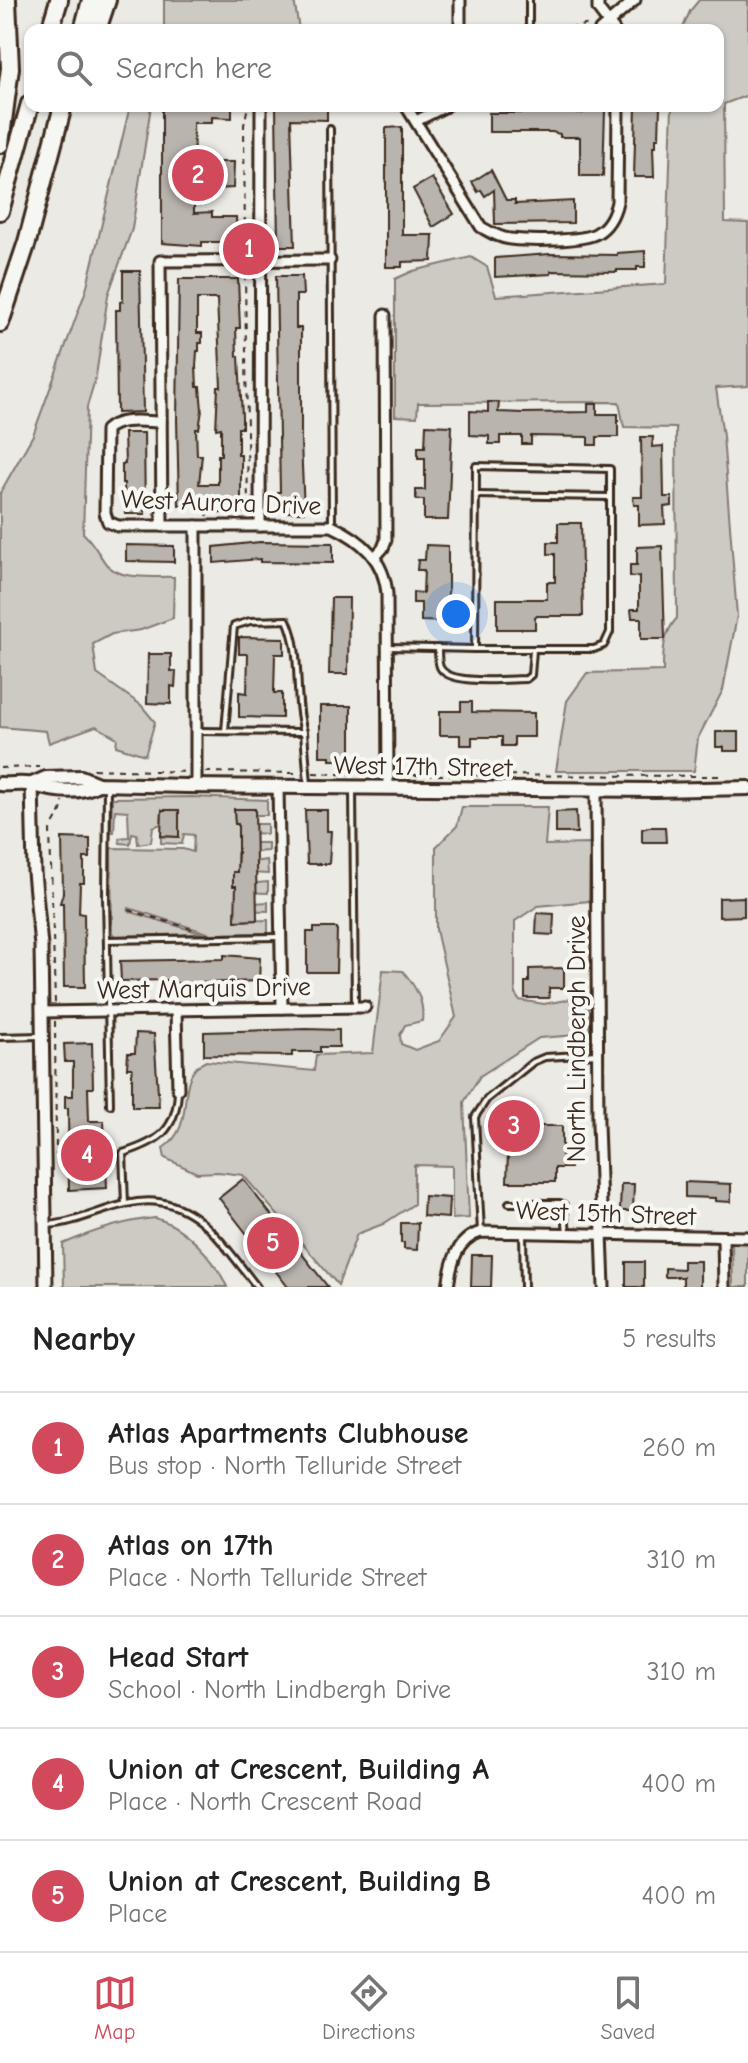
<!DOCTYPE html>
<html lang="en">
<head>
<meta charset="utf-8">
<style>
	:root { --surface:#fff; --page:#f6f6f6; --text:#222; --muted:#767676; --line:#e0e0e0; --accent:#d1495b }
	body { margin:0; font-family:"Comic Neue",sans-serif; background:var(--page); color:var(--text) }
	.you { position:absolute; left:456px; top:614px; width:28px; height:28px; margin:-20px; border:6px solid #fff; border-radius:50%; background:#1a73e8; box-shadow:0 0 0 12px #1a73e833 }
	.badge { display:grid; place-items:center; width:52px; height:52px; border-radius:50%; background:var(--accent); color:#fff; font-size:26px; font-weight:700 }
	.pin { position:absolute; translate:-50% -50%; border:4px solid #fff; box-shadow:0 2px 8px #0006 }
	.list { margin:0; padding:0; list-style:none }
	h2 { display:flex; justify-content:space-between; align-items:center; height:104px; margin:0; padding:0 32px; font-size:34px }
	h2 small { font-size:26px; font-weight:400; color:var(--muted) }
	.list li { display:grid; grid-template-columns:52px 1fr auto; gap:24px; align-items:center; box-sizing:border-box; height:112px; padding:0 32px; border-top:2px solid var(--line) }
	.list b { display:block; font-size:30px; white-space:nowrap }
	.list p { margin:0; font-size:26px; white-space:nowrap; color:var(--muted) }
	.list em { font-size:26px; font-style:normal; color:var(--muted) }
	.icon { flex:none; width:44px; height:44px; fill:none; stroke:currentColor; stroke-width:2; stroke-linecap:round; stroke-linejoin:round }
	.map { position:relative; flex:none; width:748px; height:1287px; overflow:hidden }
	.search { position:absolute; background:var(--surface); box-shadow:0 2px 6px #0004; left:24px; right:24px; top:24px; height:88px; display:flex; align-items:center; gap:20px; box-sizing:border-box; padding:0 28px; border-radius:16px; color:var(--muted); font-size:30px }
	.sheet { height:664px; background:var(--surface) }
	nav { display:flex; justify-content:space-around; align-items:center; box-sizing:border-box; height:112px; border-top:2px solid var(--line); background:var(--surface); font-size:22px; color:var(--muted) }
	nav a { display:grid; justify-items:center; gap:4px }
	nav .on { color:var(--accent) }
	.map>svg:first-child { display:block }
	.green { fill:#cdcac4; stroke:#847a71; stroke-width:2 }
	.building { fill:#bab4ae; stroke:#3b2a1e; stroke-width:2; fill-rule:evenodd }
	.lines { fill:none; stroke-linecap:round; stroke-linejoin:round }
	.service-casing { stroke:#3b2a1e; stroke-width:10 }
	.minor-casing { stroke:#3b2a1e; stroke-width:15 }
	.tertiary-casing { stroke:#3b2a1e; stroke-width:17 }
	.secondary-casing { stroke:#3b2a1e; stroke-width:18 }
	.motorway-casing { stroke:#3b2a1e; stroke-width:22 }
	.path { stroke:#3b2a1e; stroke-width:2; stroke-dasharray:6 6; stroke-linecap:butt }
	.service { stroke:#f6f6f2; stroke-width:4 }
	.minor { stroke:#f6f6f2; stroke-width:9 }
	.tertiary { stroke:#f6f6f2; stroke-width:11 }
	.secondary { stroke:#f6f6f2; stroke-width:12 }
	.motorway { stroke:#f6f6f2; stroke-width:16 }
	.labels { text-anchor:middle; stroke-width:8; stroke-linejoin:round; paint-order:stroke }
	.street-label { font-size:26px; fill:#3b2a1e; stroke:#f6f6f2 }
</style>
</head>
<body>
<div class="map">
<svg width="748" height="1287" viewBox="0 0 748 1287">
	<rect width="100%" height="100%" fill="#ebeae5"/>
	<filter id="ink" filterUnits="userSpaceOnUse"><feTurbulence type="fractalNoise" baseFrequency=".0125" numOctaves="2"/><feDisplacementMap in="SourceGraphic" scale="16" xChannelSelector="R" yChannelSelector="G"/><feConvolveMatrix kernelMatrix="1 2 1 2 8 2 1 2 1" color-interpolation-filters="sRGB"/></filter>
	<g filter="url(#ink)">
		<!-- green -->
		<g class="green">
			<path d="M164 0H294L299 29 164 30Z"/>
			<path d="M699 0H748V95L724 104 725 222 748 223V386L716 388 723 436 737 616 723 690 698 738 694 771H556L567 701 587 673 663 671C663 650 663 634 677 618L676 428 624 427 619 402 418 403 417 417 395 416V279L413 271 471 257 487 267 496 296 666 284 672 106H718V30H682L690 11Z"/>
			<path d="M130 106H151L132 229 108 295 96 376 87 407 83 533C93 542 98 553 106 564 120 581 154 576 174 577L173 618 141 630 112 634 93 644 97 674 141 705 155 722 145 755 116 746 117 738 96 726 49 743 46 731 0 727V493L33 435 86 290Z"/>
			<path d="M192 797 267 800V815H255V810H234L235 824H267V834L238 832V843H268V851L237 853V864L267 860 268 874 233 872V885L268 882V893L236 892V904L268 902V911L235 910 236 921 268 920V933L211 934 129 908 128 911 204 934 115 936 112 933 111 848 183 849 193 852 194 835 184 834 182 844 161 843V836L178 837 162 810 161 824 153 827 151 842 138 844 137 834 132 833 130 844 120 843 119 838 129 837 128 811 115 810 114 832H111L112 798Z"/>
			<path d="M462 807H548L545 845 590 844 589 901 538 906 515 921V994L519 1000 544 1004 588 996 590 1034 539 1038 480 1076 464 1102 469 1218 452 1219V1166L414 1165V1204L383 1224 357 1234 338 1285 243 1175 218 1172 197 1173 165 1158 163 1148C200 1124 171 1077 206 1061L314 1071 316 1055 373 1053 383 970 403 971C415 986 425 1001 422 1021L405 1025 400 1035 401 1044 415 1050 439 1041 456 1017 436 930V847L457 826Z"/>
			<path d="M155 1218C185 1226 215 1259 227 1287H64L63 1244C93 1231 122 1221 155 1218Z"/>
			<path d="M732 1242H748V1287H733Z"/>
		</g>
		<!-- building -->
		<g class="building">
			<path d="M162 106H232V118L212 117V123H193L194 157H213V162H234L233 188 194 190V213L212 212V217H236L237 242H202V246L162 243Z"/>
			<path d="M276 106H327V120L291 119 295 246H278Z"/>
			<path d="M636 106H660L659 138H656V146H653L654 177H634Z"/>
			<path d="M583 110H605L603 176H580V137H560V134L552 132H489V113H583Z"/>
			<path d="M402 127V235H433L432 261 402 262V267H386V128Z"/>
			<path d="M491 170 506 200H515V204L573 201V223L495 224 494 190 485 196 481 190 478 192 472 182Z"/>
			<path d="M432 178 454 214 433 227 413 189Z"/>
			<path d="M645 251V267H637V270H617V272L551 271V274L495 277V258L550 254 617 255V253Z"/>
			<path d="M123 271H140L143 412 117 413 116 310H120V302L123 301Z"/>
			<path d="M276 276H302L303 295H296V328H301V442L304 512H278V492H280Z"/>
			<path d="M179 279H238L240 328H236L237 356H239L242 417V428H238V455H241V504L179 505 177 420ZM197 299H217L221 387H218L216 429 221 428V455H218V484H199L202 455H197L196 429H199L202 410 200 387H197L196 366 197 351H199V343H202V333H197Z"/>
			<path d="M488 402H499L498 412 523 413 588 412V404H597V414H618V437H597V445H588V437L531 436V444H522V436H500V444H489V436L470 435V411L488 412Z"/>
			<path d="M426 425 452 426 448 520H424V500H416V490H425V458H418V447H425Z"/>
			<path d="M124 433H144L145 514H125L124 483H122V464H125Z"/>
			<path d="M641 437H653L652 447 663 446 664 497H672V506L664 507 665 524 639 525V505H634L633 497H642Z"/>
			<path d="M558 523H581L583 616H537L535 618V629H497V599H547V582H555V554H548V542H558Z"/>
			<path d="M260 542 333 543V563L260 562V559L214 563V547Z"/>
			<path d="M126 545 174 546V562L126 561Z"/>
			<path d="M426 545 448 546V622L421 621V603H413V592L423 593 424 570H417L418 560H425Z"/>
			<path d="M662 546 665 639H641V618H632L631 609H639V576L630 577V565H637V547Z"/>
			<path d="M331 598H349L348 674H329Z"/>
			<path d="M239 637 284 638V654H275L274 693H282V718L239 717V692L247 693 248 654H239Z"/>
			<path d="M148 654H171V671H176L175 687 171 686V704L147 703Z"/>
			<path d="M461 702H472V712L534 713V737H514V746H502V737H472V745H460V735H440V711H461Z"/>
			<path d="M320 706H351V756H339V760H330V756H320Z"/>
			<path d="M716 732H739V751H724V747H716Z"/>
			<path d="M234 809H255L257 920 235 921 236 886H233V872H237L238 852V824H235Z"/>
			<path d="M162 810H179V837L161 836Z"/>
			<path d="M305 810H327V831H331L329 864H307Z"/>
			<path d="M576 811 577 833H556V812Z"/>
			<path d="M649 827H665L666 842H642V829Z"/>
			<path d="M62 838 90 839V858H84V883H80L79 913 84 914 85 987H64L63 903H60L63 893Z"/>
			<path d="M744 897V916L719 917V898Z"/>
			<path d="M537 913 554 914 553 935 536 934Z"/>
			<path d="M314 928H337L336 972H307V932H314Z"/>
			<path d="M224 955 260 958 259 981 198 983H166V980L121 981 120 961 224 959Z"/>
			<path d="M564 968V988H549V998H525V982H529V969Z"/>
			<path d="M306 1029 339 1030V1047H320V1052H292V1056L204 1055V1032Z"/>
			<path d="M136 1033 154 1034 159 1107H132V1068H127L128 1053H135Z"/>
			<path d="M92 1043 93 1088H88L89 1121H104L107 1188 69 1190 68 1108H65V1096H73V1062H65L64 1044Z"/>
			<path d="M515 1126H562V1155H570V1168H555V1182H507L508 1152H514Z"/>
			<path d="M243 1179 328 1287H288L219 1198Z"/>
			<path d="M685 1182 731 1184V1202L715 1201V1198L685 1197Z"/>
			<path d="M621 1184H634L633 1211H620Z"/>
			<path d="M424 1196 449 1198 448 1218 423 1216Z"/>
			<path d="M401 1223H418L417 1250 404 1249V1243H401Z"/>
			<path d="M472 1255H492L491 1287H471Z"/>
			<path d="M683 1261H700V1287H683V1277H665V1268L683 1269Z"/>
			<rect x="626" y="1262" width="18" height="25"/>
		</g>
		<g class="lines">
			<!-- service casing -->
			<g class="service-casing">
				<g id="service">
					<path d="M529 0V30"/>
					<path d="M330 129 332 524"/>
					<path d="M476 466 610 469V632L604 645 594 649H475Z"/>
					<path d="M476 495 610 497"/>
					<path d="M389 647 475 649"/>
					<path d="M438 648C438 654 438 662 440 667 448 686 508 679 526 679L531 675 533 650"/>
					<path d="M198 731 304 732 308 785"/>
					<path d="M225 731 234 626 250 621 287 620C303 655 293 695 304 732"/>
					<path d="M107 786 106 896 110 1105"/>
					<path d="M353 790 355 1005"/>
					<path d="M107 940 280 937"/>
					<path d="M0 1037 41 1036"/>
					<path d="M509 1203H560L564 1205 567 1232"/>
					<path d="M125 1204 123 1153C158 1142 176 1131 178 1092"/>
					<path d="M48 1225C75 1223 99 1210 126 1204 191 1188 221 1242 257 1287"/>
					<path d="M481 1232 475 1117 487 1099 533 1062 545 1057 597 1054"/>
					<path d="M523 1235 524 1287"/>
				</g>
			</g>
			<!-- minor casing -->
			<g class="minor-casing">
				<g id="minor">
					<path d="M460 0V30"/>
					<path d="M598 0V9L614 30"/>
					<path d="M600 30 635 0"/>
					<path d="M406 106 481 227C490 232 499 238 510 239 528 241 583 242 597 233 609 226 614 215 617 202L618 106"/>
					<path d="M416 121 446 106"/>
					<path d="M161 422C144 422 119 417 106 430L105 513 108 522 118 526H332C362 540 384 559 387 594L388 788"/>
					<path d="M162 526 160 261 330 260"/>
					<path d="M196 526V786"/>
					<path d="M260 526 261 106"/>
					<path d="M375 557 383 548 386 540 385 315"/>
					<path d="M278 787 282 1008"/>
					<path d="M596 790 598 1124 604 1287"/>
					<path d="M176 1010 178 1089"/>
					<path d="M43 1012 365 1007"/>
					<path d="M723 1238 724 1287"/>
					<path d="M448 1287C451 1264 456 1239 481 1232L748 1237"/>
				</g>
			</g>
			<!-- tertiary casing -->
			<g class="tertiary-casing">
				<path id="tertiary" d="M32 784 34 872 41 946 46 1287"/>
			</g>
			<!-- secondary casing -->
			<g class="secondary-casing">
				<g id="secondary">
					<path d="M0 784C10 785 24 782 34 785 54 791 78 795 98 784"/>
					<path d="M32 784 46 778 81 777 98 784 187 786 656 790 748 788"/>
				</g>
			</g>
			<!-- motorway casing -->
			<g class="motorway-casing">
				<g id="motorway">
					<path d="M50 30 59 0"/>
					<path d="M83 30 91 0"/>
					<path d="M97 30 107 0"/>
					<path d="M0 144 10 68 7 0"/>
					<path d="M0 211 30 104"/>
					<path d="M0 323 27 242 63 106"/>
				</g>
			</g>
			<!-- path -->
			<g class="path">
				<path d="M557 30 591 24"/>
				<path d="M245 248 244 125 248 106"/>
				<path d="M207 516 208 513H248L245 271"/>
				<path d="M0 768 39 767"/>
				<path d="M93 769 187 772"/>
				<path d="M205 772 299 773"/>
				<path d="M313 773 359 775"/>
				<path d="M413 775 723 776"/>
				<path d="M129 910 195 930"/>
				<path d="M55 1003 50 830 61 811 63 801"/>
				<path d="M55 1021 56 1155"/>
			</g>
			<!-- service -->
			<use href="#service" class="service"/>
			<!-- minor -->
			<use href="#minor" class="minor"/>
			<!-- tertiary -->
			<use href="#tertiary" class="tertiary"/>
			<!-- secondary -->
			<use href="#secondary" class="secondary"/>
			<!-- motorway -->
			<use href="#motorway" class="motorway"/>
		</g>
	</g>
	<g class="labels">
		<!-- street labels -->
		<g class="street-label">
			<text transform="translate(221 502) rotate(2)" y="9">West Aurora Drive</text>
			<text transform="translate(423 766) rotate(1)" y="9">West 17th Street</text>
			<text transform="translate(204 988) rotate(-1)" y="9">West Marquis Drive</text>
			<text transform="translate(576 1039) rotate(-90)" y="9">North Lindbergh Drive</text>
			<text transform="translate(606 1213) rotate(2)" y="9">West 15th Street</text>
		</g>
	</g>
</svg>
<div class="you"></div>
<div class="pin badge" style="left:249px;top:249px">1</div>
<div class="pin badge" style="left:198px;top:175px">2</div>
<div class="pin badge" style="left:514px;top:1126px">3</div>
<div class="pin badge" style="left:87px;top:1155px">4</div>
<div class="pin badge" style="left:273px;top:1243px">5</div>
<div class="search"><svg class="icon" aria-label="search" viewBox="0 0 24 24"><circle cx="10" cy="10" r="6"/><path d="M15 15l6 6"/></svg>Search here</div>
</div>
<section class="sheet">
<h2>Nearby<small>5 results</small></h2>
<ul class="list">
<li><span class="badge">1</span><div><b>Atlas Apartments Clubhouse</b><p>Bus stop · North Telluride Street</p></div><em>260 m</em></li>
<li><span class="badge">2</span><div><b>Atlas on 17th</b><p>Place · North Telluride Street</p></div><em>310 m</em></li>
<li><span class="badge">3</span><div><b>Head Start</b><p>School · North Lindbergh Drive</p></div><em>310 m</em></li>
<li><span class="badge">4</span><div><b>Union at Crescent, Building A</b><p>Place · North Crescent Road</p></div><em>400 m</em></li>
<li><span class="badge">5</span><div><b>Union at Crescent, Building B</b><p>Place</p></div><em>400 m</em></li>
</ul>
</section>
<nav>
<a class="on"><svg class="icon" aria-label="map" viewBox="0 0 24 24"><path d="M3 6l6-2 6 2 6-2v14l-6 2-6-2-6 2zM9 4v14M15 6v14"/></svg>Map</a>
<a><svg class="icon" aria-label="directions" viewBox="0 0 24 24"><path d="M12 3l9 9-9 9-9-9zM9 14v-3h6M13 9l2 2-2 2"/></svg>Directions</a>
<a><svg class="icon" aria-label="saved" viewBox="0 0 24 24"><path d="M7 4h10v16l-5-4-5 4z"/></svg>Saved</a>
</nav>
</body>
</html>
